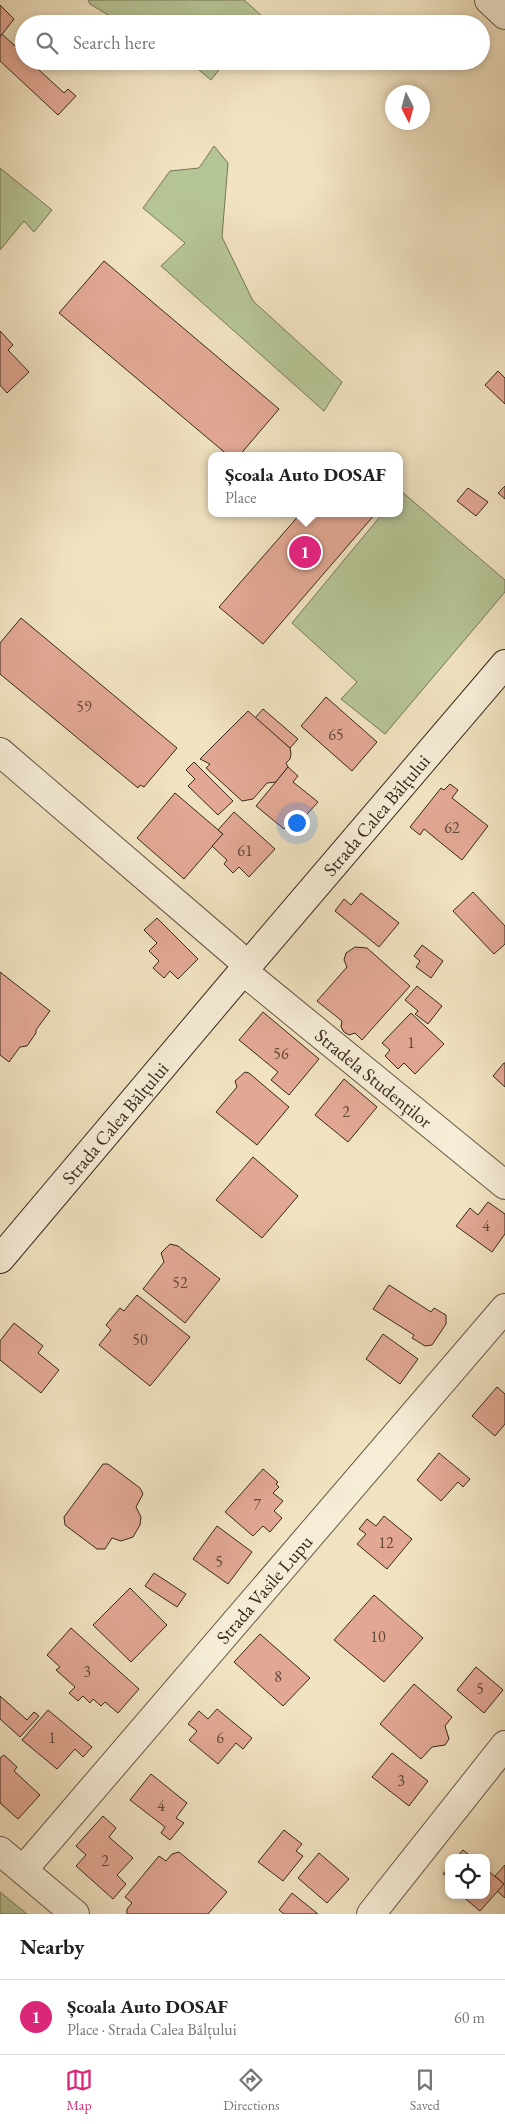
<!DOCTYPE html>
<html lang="en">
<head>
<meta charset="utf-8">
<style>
	:root { --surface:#fff; --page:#f2f2f2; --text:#222; --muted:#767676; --line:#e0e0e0; --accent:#db2777 }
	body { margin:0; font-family:"EB Garamond",serif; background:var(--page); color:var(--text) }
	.controls { position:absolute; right:15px; bottom:15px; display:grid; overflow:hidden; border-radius:10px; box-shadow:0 2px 8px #0003 }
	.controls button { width:45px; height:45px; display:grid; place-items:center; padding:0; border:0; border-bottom:1px solid var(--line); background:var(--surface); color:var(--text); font:25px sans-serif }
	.compass { position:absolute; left:385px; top:85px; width:45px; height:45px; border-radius:50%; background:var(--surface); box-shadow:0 2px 8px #0003; rotate:174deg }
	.you { position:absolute; left:296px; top:822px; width:18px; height:18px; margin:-12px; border:4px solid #fff; border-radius:50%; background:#1a73e8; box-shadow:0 0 0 8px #1a73e833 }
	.badge { display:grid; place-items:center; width:32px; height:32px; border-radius:50%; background:var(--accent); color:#fff; font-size:16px; font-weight:700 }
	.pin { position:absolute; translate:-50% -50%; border:2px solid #fff; box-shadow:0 1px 5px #0006 }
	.popup { position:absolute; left:208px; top:452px; width:195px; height:65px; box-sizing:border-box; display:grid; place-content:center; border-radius:10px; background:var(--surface); filter:drop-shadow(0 1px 4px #0005); font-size:16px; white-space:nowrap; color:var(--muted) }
	.popup b { font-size:19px; color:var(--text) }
	.popup::after { content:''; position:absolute; left:50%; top:100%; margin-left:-10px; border:10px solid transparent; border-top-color:var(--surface) }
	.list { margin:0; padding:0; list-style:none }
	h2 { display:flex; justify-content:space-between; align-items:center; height:65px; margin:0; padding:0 20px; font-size:21px }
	h2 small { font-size:16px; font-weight:400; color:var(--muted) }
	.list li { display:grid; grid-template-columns:32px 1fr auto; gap:15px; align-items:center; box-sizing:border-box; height:75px; padding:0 20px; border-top:1px solid var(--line) }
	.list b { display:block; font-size:19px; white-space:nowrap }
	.list p { margin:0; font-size:16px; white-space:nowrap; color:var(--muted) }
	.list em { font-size:16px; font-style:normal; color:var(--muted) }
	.icon { flex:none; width:28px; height:28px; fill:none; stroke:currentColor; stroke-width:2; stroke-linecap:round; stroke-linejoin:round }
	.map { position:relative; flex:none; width:505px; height:1914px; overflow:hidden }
	.search { position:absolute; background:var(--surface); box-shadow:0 2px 8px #0003; left:15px; right:15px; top:15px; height:55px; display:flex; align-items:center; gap:12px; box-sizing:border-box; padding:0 18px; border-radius:28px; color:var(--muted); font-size:19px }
	.sheet { height:140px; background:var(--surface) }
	nav { display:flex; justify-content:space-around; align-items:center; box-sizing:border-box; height:70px; border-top:1px solid var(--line); background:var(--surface); font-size:14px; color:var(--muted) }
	nav a { display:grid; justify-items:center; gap:2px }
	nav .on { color:var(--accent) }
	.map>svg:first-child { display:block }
	.green { fill:#b6c596; stroke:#767659 }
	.building { fill:#e2a894; stroke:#37281c }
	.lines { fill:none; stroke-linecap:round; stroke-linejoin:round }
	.street-casing { stroke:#665745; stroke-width:30 }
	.secondary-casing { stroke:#37281c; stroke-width:30 }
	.street { stroke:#f6edd7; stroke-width:28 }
	.secondary { stroke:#f6edd7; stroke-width:28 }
	.labels { text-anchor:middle; stroke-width:4.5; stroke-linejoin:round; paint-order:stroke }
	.number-label { font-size:16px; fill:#62483a }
	.street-label { font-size:19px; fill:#37281c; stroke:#f6edd7 }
</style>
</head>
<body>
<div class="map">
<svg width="505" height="1914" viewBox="0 0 505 1914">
	<rect width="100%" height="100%" fill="#f1e3c1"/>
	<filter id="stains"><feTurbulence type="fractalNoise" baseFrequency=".004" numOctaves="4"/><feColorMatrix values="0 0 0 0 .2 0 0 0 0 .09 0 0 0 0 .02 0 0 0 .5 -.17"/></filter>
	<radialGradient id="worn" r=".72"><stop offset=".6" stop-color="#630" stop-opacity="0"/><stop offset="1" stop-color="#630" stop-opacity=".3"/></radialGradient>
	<!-- green -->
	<g class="green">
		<path d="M88 0H244L262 16 256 24H123L90 4Z"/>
		<path d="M195 61H226L211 80 193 65Z"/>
		<path d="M214 146 228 163 222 237 253 301 342 382 324 411 161 266 185 243 143 208 170 171 199 168Z"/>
		<path d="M0 168 52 210 34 232 24 221 0 250Z"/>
		<path d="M401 491 505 580V592L385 734 341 699 357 682 292 623 383 513H399V494Z"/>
		<path d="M0 1892 27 1914H0Z"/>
	</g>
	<!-- building -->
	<g class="building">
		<path d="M0 5 14 19 0 37Z"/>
		<path d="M2 34 15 46 20 40 24 43V61H45L38 69 64 93 68 89 76 96 58 115 0 61V37Z"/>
		<path d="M104 261 279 409 239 456H229L59 313Z"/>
		<path d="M0 331 13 345 8 350 29 372 7 393 0 385Z"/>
		<path d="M498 371 505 378V404L485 385Z"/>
		<path d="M505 486V499L498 493Z"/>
		<path d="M468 488 488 502 476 516 457 501Z"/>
		<path d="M301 513H376L263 644 219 607Z"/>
		<path d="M21 618 177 748 144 787 140 785 138 788 0 674V643Z"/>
		<path d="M326 697 377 742 352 771 301 726Z"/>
		<path d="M263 709 298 739 290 748 255 718Z"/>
		<path d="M248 711 290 748 291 754 290 759 286 763 288 767 276 782 267 783 253 799 242 801 206 768 210 764 200 759Z"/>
		<path d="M194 762 233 801 218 815 188 786 195 779 186 770Z"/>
		<path d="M288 767 298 776 293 782 318 802 299 823 293 818 284 829 256 806Z"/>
		<path d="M450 784 458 790 452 798 488 826 462 860 424 829 420 835 410 827 441 788 444 790Z"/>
		<path d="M175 793 223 834 184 879 137 838Z"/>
		<path d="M234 812 275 849 249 877 239 867 233 873 224 864 227 860 212 846 223 834 218 830Z"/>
		<path d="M473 892 505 926V944L494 954 453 911Z"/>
		<path d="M361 893 399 923 379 947 335 911 344 899 351 905Z"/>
		<path d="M157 918 198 959 178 979 170 971 164 978 153 968 159 961 149 951 157 943 144 930Z"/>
		<path d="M422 945 443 961 431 978 416 967 420 961 414 956Z"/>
		<path d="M355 947 367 948 410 986 362 1040 355 1033 349 1035 344 1032 341 1027 342 1021 317 1001 347 967 344 960 346 953Z"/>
		<path d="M0 972 50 1011 36 1030V1033L27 1046 20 1047 9 1062 0 1055Z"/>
		<path d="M417 986 442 1006 428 1024 415 1014 418 1011 405 1000Z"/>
		<path d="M263 1012 319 1059 289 1095 271 1080 278 1072 239 1040Z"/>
		<path d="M411 1013 444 1044 415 1074 404 1063 398 1069 385 1056 390 1050 382 1043Z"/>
		<path d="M504 1063H505V1087L493 1076Z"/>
		<path d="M245 1072 249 1073 289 1107 257 1145 216 1112 237 1087 235 1081Z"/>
		<path d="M344 1079 377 1107 348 1142 315 1115Z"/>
		<path d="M253 1157 298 1196 262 1238 216 1200Z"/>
		<path d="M488 1202 505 1214V1234L492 1252 456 1226 470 1208 478 1215Z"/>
		<path d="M170 1244 178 1246 220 1279 185 1323 143 1289 164 1262 161 1253Z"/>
		<path d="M389 1285 431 1312 434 1308 446 1315V1324L432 1345 425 1346 412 1338 414 1335 373 1309Z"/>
		<path d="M137 1295 190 1337 150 1386 99 1345 111 1330 106 1325 120 1308 124 1311Z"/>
		<path d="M14 1323 43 1346 38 1353 59 1370 41 1393 0 1360V1341Z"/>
		<path d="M383 1334 418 1359 400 1384 366 1359Z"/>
		<path d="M497 1387 505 1394V1424L495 1436 472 1416Z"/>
		<path d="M439 1453 470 1479 463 1487 458 1482 441 1501 417 1480Z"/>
		<path d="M103 1464H108L140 1488 143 1494 136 1507 141 1517 140 1525 133 1537 121 1541 112 1538 105 1549H97L65 1525 64 1517Z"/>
		<path d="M263 1469 278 1482 276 1484 279 1487 273 1493 283 1501 274 1511 282 1518 270 1532 263 1526 253 1536 225 1512Z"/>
		<path d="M384 1516 412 1539 387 1569 357 1544 366 1534 359 1529 367 1519 376 1526Z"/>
		<path d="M217 1526 252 1552 228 1584 193 1559Z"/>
		<path d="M154 1573 186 1594 177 1607 145 1586Z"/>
		<path d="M130 1588 167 1625 131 1662 93 1625Z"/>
		<path d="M374 1595 423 1638 384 1682 334 1640Z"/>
		<path d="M71 1628 139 1689 118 1713 105 1702 101 1706 93 1699 90 1703 83 1696 78 1701 69 1693 75 1687 56 1670 60 1667 47 1655Z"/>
		<path d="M260 1634 310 1678 283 1706 234 1662Z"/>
		<path d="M476 1667 503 1690 484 1713 457 1690Z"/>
		<path d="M414 1684 452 1717 445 1726 449 1739 445 1745 432 1747 421 1759 380 1724Z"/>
		<path d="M0 1696 27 1720 34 1712 39 1716 20 1737 0 1719Z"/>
		<path d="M217 1709 252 1738 243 1749 236 1743 218 1764 189 1740 197 1731 188 1724 199 1711 208 1719Z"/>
		<path d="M48 1710 92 1747 83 1757 75 1749 57 1769 22 1740Z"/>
		<path d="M392 1753 428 1781 409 1806 372 1777Z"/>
		<path d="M4 1755 17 1767 14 1771 40 1795 18 1819 0 1803V1758Z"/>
		<path d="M151 1774 187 1803 176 1818 184 1823 170 1840 161 1833 165 1827 130 1800Z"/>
		<path d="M103 1816 116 1828 109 1837 133 1858 117 1875 126 1884 113 1899 76 1866 86 1855 76 1846Z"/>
		<path d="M284 1830 302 1844 296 1851 303 1856 283 1881 258 1862Z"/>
		<path d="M463 1850 473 1858H456Z"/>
		<path d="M179 1852 227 1892 208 1914H127V1909L132 1903 125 1897 159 1856 166 1861 172 1854Z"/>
		<path d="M319 1853 349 1879 327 1903 298 1878Z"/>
		<path d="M505 1865V1898L497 1891 504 1884 495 1876Z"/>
		<path d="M449 1867V1878L443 1874Z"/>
		<path d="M486 1869 504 1884 480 1911 461 1895H486Z"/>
		<path d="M292 1893 318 1914H284L279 1910Z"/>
	</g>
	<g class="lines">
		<!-- street casing -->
		<g class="street-casing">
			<g id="street">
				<path d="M489 0 505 15"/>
				<path d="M0 752 248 965"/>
				<path id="s1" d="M243 971 505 1185"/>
				<path d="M0 1851 75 1914"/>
				<path id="s2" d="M23 1870 505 1308"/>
				<path d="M371 1914 505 1745"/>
			</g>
		</g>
		<!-- secondary casing -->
		<g class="secondary-casing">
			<g id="secondary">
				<path id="s3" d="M0 1259 243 971 505 664"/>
			</g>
		</g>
		<!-- street -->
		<use href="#street" class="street"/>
		<!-- secondary -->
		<use href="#secondary" class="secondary"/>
	</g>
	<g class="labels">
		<!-- number labels -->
		<g class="number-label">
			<text x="84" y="712">59</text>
			<text x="336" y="740">65</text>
			<text x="452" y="833">62</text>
			<text x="245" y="856">61</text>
			<text x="411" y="1048">1</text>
			<text x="281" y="1059">56</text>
			<text x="346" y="1117">2</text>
			<text x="486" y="1231">4</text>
			<text x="180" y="1288">52</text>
			<text x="140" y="1345">50</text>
			<text x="257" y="1510">7</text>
			<text x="386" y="1548">12</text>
			<text x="219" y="1567">5</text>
			<text x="378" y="1642">10</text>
			<text x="87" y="1677">3</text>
			<text x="278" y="1682">8</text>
			<text x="480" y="1694">5</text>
			<text x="52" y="1743">1</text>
			<text x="220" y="1743">6</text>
			<text x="401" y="1786">3</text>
			<text x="161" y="1811">4</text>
			<text x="105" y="1866">2</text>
		</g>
		<!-- street labels -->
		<g class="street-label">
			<text dy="7" stroke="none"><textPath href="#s3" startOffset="582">Strada Calea Bălțului</textPath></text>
			<text dy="7" stroke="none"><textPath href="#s1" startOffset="169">Stradela Studenților</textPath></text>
			<text dy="7" stroke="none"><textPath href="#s3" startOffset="178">Strada Calea Bălțului</textPath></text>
			<text dy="7" stroke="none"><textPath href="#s2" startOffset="370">Strada Vasile Lupu</textPath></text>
		</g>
	</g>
	<rect width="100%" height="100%" filter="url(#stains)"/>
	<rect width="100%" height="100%" fill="url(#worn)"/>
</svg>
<div class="controls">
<button><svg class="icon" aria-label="locate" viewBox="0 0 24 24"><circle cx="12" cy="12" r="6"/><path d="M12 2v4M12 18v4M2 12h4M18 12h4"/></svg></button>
</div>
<svg class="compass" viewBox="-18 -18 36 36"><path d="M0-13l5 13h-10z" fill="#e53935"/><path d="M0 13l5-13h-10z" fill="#767676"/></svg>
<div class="you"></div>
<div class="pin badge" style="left:305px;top:552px">1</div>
<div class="popup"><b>Școala Auto DOSAF</b>Place</div>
<div class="search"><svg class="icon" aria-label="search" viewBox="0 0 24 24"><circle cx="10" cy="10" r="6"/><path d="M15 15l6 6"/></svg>Search here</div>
</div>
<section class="sheet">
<h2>Nearby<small></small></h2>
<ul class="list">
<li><span class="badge">1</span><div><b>Școala Auto DOSAF</b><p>Place · Strada Calea Bălțului</p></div><em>60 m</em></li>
</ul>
</section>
<nav>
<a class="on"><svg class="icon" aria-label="map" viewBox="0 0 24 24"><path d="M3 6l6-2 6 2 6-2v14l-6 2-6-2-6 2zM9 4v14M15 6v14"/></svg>Map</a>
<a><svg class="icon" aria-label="directions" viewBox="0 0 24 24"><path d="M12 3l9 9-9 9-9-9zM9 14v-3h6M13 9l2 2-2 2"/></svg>Directions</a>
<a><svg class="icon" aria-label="saved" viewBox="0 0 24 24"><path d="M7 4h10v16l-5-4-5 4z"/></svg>Saved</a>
</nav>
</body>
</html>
